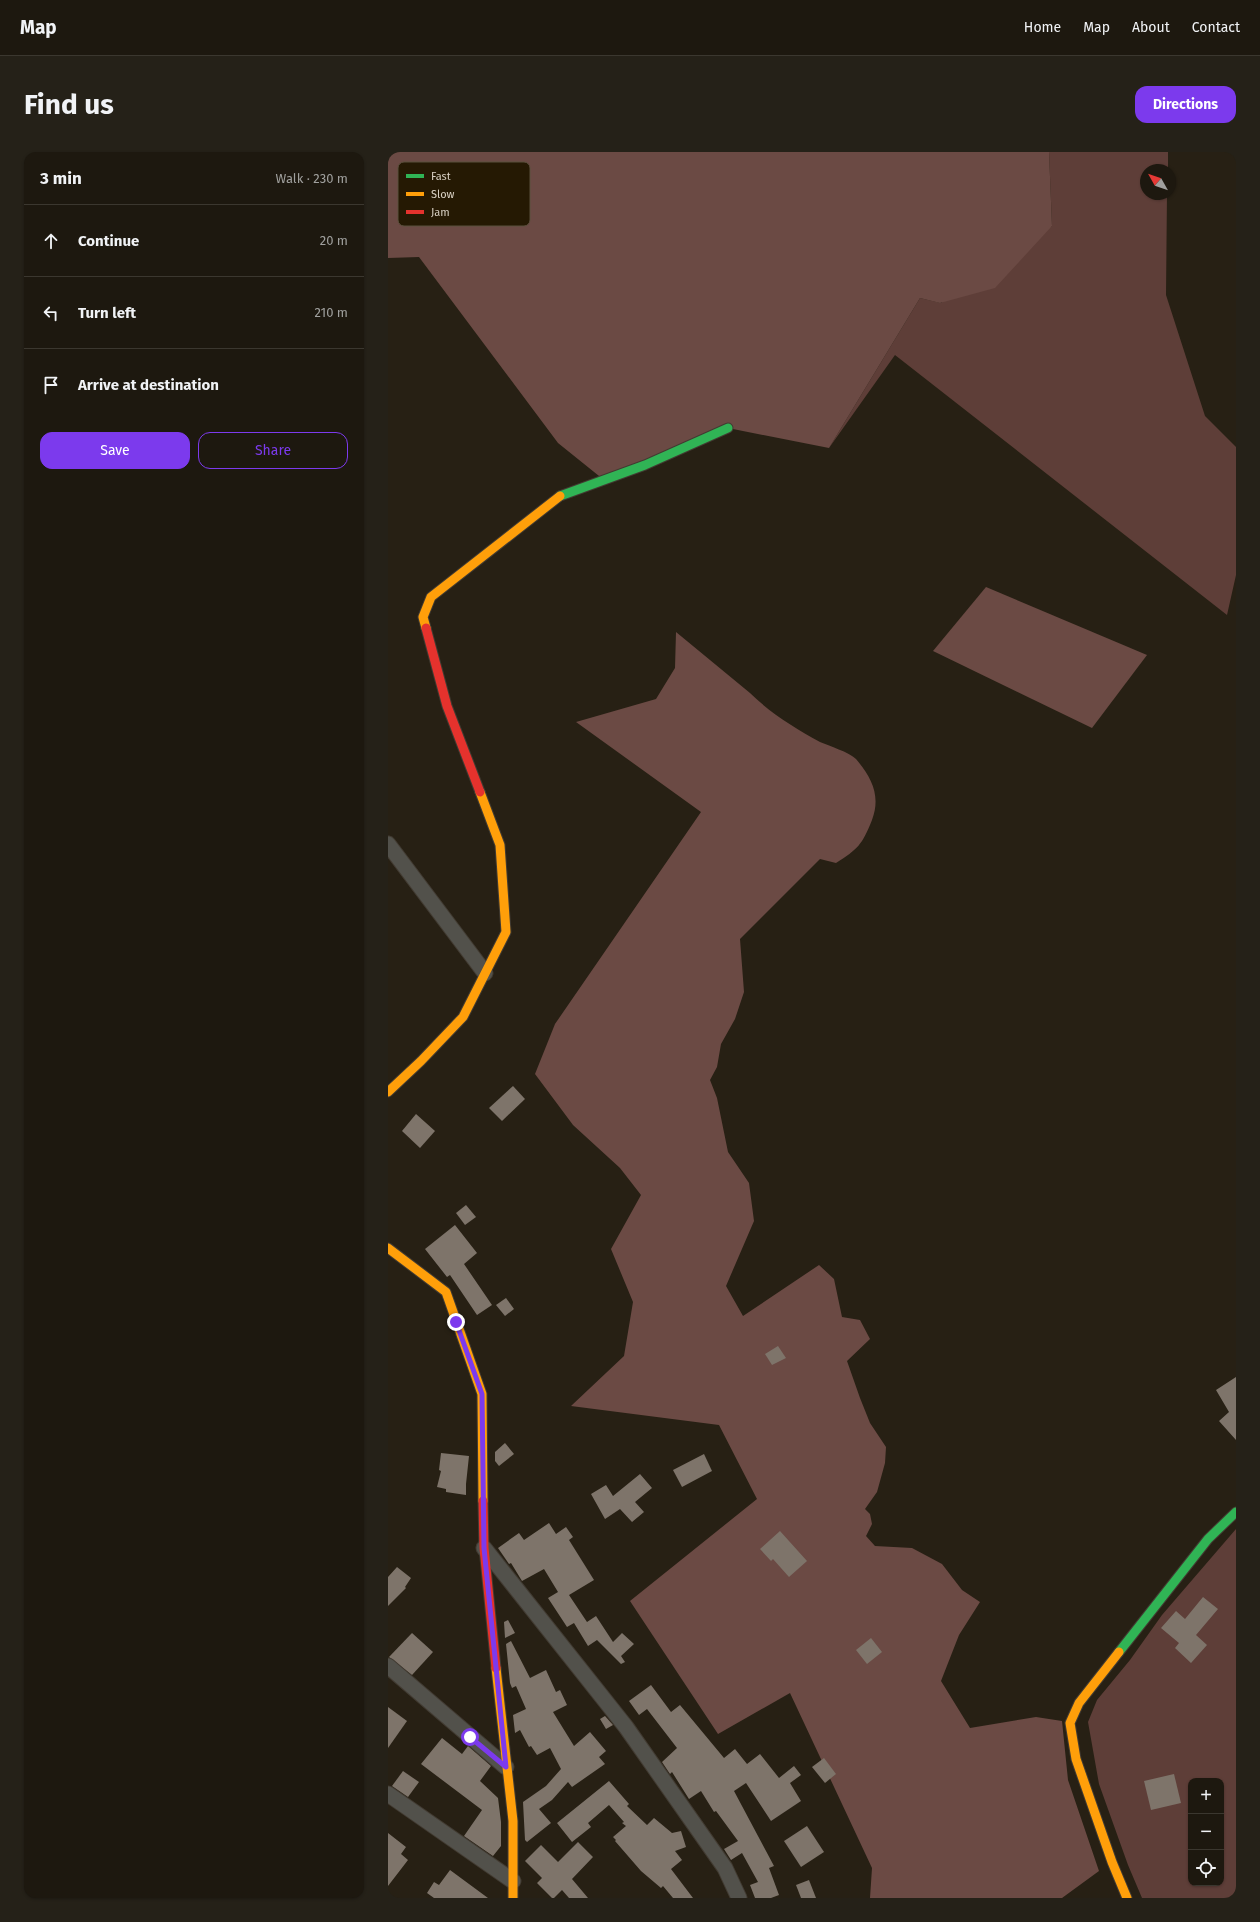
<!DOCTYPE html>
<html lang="en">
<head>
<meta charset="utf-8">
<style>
	:root { --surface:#1d180f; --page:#252118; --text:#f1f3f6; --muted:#a0a09e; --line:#3b372f; --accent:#7c3aed }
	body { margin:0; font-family:"Fira Sans",sans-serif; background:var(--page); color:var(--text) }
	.controls { position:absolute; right:12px; bottom:12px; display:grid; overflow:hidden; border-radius:8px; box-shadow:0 1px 3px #0004 }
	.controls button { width:36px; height:36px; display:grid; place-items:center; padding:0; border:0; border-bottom:1px solid var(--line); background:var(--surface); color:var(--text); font:20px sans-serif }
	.compass { position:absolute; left:752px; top:12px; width:36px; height:36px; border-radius:50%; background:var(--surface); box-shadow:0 1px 3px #0004; rotate:310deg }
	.stop { position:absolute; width:12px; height:12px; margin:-9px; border:3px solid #7c3aed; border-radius:50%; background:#fff }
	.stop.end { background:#7c3aed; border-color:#fff; box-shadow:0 1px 4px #0008 }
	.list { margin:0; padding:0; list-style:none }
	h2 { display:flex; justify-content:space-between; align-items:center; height:52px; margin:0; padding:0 16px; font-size:17px }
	h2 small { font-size:13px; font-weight:400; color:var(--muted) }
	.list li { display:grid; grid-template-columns:26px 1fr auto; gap:12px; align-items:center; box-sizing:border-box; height:72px; padding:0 16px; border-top:1px solid var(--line) }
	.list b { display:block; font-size:15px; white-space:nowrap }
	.list em { font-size:13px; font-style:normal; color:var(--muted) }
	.actions { display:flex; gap:8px; padding:12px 16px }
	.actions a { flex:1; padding:9px 0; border:1px solid var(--accent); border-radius:12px; text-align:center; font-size:14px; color:var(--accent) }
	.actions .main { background:var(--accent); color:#fff }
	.icon { flex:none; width:22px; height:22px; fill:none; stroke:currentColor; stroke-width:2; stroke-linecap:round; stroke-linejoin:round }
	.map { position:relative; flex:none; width:848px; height:1746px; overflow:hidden; border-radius:12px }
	header { display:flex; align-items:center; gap:24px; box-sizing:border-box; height:56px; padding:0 20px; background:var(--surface); border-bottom:1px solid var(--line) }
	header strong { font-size:19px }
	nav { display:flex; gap:22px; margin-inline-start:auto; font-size:14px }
	.intro { display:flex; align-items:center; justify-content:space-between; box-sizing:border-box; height:96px; padding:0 24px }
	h1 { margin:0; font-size:28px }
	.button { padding:10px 18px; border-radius:12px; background:var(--accent); color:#fff; font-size:14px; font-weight:700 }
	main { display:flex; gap:24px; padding:0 24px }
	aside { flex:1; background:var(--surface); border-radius:12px; box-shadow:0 1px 3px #0004 }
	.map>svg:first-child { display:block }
	.green { fill:#5e3e38; fill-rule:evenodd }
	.forest { fill:#6b4a44 }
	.building { fill:#7e746a }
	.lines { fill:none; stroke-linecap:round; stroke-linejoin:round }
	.street-casing { stroke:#423b32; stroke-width:17 }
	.fast-casing { stroke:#423b32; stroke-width:11 }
	.slow-casing { stroke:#423b32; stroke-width:11 }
	.jam-casing { stroke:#423b32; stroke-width:11 }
	.street { stroke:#52514b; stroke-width:15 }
	.fast { stroke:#30b455; stroke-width:9 }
	.slow { stroke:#ff9f0a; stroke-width:9 }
	.jam { stroke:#e5322d; stroke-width:9 }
	.route { stroke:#7c3aed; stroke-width:5 }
	.key { fill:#251903; stroke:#5b503d; stroke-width:1 }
	.key-label { font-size:11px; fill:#d9d1c4 }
</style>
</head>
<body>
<header>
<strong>Map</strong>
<nav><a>Home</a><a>Map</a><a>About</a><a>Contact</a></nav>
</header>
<div class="intro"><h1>Find us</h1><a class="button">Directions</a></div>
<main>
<aside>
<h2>3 min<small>Walk · 230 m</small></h2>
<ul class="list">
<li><svg class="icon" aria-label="ahead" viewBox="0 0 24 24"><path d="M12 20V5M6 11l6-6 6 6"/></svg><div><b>Continue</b></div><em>20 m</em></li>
<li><svg class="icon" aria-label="left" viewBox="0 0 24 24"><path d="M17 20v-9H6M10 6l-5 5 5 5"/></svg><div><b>Turn left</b></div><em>210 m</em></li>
<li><svg class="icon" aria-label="arrive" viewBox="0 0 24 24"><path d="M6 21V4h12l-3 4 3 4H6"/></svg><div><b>Arrive at destination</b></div></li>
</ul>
<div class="actions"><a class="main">Save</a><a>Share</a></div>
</aside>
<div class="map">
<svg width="848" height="1746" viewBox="0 0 848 1746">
	<rect width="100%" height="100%" fill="#272014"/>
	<!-- green -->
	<g class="green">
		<path d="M661 0H780V18H758V42H779L778 143 817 264 848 295V423L839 463 507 203 441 296 532 146 553 151 664 74Z"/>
		<path d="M848 1377V1746H754L740 1713 711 1632 700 1570 709 1548 742 1508 774 1463ZM803 1629H833V1731H803Z"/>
	</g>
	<!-- forest -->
	<g class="forest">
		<path d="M0 0H661L664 74 607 136 552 151 532 146 441 296 340 276 216 328 170 291 31 105 0 106Z"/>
		<path d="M598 435 759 503 704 576 545 499Z"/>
		<path d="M288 480 362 541C381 560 408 577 432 590 441 594 461 600 468 607 484 626 493 644 484 668 474 693 470 697 448 711L432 707 352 787 356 840 347 867 333 892 329 915 322 928 329 946 340 1000 361 1031 366 1069 338 1134 355 1164 431 1113 446 1127 454 1165 472 1168 482 1187 459 1209 472 1246 482 1271 498 1295 497 1311 489 1340 477 1357 482 1362 484 1372 478 1384 487 1394 524 1396 554 1412 574 1438 592 1450 571 1483 553 1529 582 1576 648 1565 674 1569 680 1628 711 1719 674 1746H482L484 1716 402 1541 330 1582 242 1449 369 1347 331 1273 183 1254 236 1204 245 1150 223 1097 253 1043 232 1016 185 973 147 922 167 872 313 660 188 570 268 547 287 516Z"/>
	</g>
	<!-- building -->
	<g class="building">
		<path d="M125 934 137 947 114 969 101 956Z"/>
		<path d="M28 962 47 979 32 996 14 979Z"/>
		<path d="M78 1053 88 1065 77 1073 68 1061Z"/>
		<path d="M67 1073 89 1101 76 1112 104 1153 89 1163 62 1123 59 1125 37 1097Z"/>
		<path d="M118 1146 126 1157 117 1164 108 1153Z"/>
		<path d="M390 1194 398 1206 384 1213 377 1202Z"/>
		<path d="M848 1225V1288L831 1269 841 1260 828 1238Z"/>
		<path d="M117 1291 126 1302 111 1314 107 1309V1300Z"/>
		<path d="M53 1301 81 1304 78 1332V1343L58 1340V1337L49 1335 53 1319 51 1318Z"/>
		<path d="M316 1302 324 1319 294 1335 285 1318Z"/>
		<path d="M252 1322 264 1336 247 1350 256 1360 244 1370 232 1357 217 1367 203 1342 218 1333 225 1344Z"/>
		<path d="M161 1371 168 1382 178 1375 185 1385 181 1388 206 1428 181 1443 199 1470 208 1464 225 1490 234 1481 246 1492 233 1504 237 1510 233 1512 209 1488 200 1494 186 1471 179 1475 160 1446 170 1440 156 1417 134 1429 123 1411 121 1412 110 1396 131 1381 136 1388Z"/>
		<path d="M392 1379 419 1409 401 1425 385 1407 383 1409 372 1397Z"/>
		<path d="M9 1415 23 1426 17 1435 18 1436 0 1454V1425Z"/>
		<path d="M815 1445 830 1457 808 1483 819 1493 803 1511 787 1496 791 1491 773 1476 788 1459 797 1467Z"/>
		<path d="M120 1468 127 1481 117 1486 116 1470Z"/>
		<path d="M24 1481 45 1500 24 1523 1 1505Z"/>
		<path d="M483 1486 494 1500 479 1512 468 1498Z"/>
		<path d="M123 1489 142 1526 158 1518 168 1540 172 1538 179 1553 165 1560 186 1594 202 1580 218 1599 211 1605 217 1612 184 1635 180 1630 164 1648 151 1657 163 1671 139 1690 137 1688 135 1650 158 1634 173 1617 162 1596 149 1603 143 1594 141 1595 132 1578 127 1581 125 1563 138 1557 128 1534 124 1536 122 1531 118 1492Z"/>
		<path d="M263 1533 283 1560 292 1553 336 1606 347 1597 359 1612 372 1602 391 1626 406 1614 413 1623 402 1631 413 1649 383 1669 358 1631 346 1639 386 1714 381 1716 391 1743 383 1746H367L362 1733 370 1730 354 1701 343 1708 336 1697 350 1689 328 1659 326 1660 313 1639 301 1647 284 1620 282 1622 274 1610 289 1596 259 1557 251 1563 241 1549Z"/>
		<path d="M0 1555 19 1569 0 1596Z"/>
		<path d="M217 1564 225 1573 218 1577 212 1567Z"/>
		<path d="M54 1586 74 1602 80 1594 103 1614 92 1629 110 1646 113 1670V1694L105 1704 76 1684 94 1658 33 1612Z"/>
		<path d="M436 1606 448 1622 437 1631 424 1615Z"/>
		<path d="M15 1619 31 1630 20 1645 4 1634Z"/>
		<path d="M786 1622 793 1651 763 1658 756 1629Z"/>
		<path d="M221 1629 241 1652 239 1654 259 1673 266 1666 284 1681 293 1679 298 1695 287 1699 294 1708 283 1717 305 1746H285L275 1734 273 1736 253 1719 227 1689 228 1688 225 1685 238 1674 234 1671 236 1670 221 1653 200 1671 203 1675 184 1690 169 1671Z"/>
		<path d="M419 1674 436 1700 413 1715 396 1689Z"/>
		<path d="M0 1681 18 1695 13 1702 20 1708 0 1734Z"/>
		<path d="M190 1690 205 1705 184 1727 200 1746H181L174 1738 166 1746H164L149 1731 154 1726 137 1709 153 1693 170 1710Z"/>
		<path d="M62 1718 100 1746H46L39 1741 46 1730 51 1733Z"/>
		<path d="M421 1728 428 1746H413L408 1733Z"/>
	</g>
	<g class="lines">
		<!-- street casing -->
		<g class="street-casing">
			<g id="street">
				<path d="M0 692 97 821"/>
				<path d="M96 1396 238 1575 337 1716 351 1746"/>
				<path d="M0 1514 118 1615"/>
				<path d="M0 1642 125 1729"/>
			</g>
		</g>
		<!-- fast casing -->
		<g class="fast-casing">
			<g id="fast">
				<path d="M172 344 257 313 340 276"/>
				<path d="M731 1500 820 1387 848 1360"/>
			</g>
		</g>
		<!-- slow casing -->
		<g class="slow-casing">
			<g id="slow">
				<path d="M38 476 35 465 43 445 172 344"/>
				<path d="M0 940 33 909 75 865 118 780 112 693 92 640"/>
				<path d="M0 1096 58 1140 94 1242 95 1349"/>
				<path d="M731 1500 691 1551 682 1571 688 1607 724 1710 739 1746"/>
				<path d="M108 1516 125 1669V1746"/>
			</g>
		</g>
		<!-- jam casing -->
		<g class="jam-casing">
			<g id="jam">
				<path d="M38 476 59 554 92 640"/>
				<path d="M95 1349 96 1396 108 1516"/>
			</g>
		</g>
		<!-- street -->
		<use href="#street" class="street"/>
		<!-- fast -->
		<use href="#fast" class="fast"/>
		<!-- slow -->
		<use href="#slow" class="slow"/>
		<!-- jam -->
		<use href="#jam" class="jam"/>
	</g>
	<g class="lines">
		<!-- route -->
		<path class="route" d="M68 1170 94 1242 96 1396 118 1615 82 1585"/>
	</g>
	<!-- legend -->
	<rect x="10" y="10" width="132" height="64" rx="6" class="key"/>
	<rect x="18" y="22" width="18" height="4" fill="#30b455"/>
	<rect x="18" y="40" width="18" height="4" fill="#ff9f0a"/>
	<rect x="18" y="58" width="18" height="4" fill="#e5322d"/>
	<g class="key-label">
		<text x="43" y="28">Fast</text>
		<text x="43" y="46">Slow</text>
		<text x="43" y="64">Jam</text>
	</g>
</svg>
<div class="controls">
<button>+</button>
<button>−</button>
<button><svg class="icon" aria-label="locate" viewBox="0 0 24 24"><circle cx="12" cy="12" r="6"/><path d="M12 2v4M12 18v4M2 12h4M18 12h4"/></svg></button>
</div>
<svg class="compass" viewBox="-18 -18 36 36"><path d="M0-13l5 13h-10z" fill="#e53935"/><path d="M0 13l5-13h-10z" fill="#a0a09e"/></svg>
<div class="stop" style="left:82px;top:1585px"></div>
<div class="stop end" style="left:68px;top:1170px"></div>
</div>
</main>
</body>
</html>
